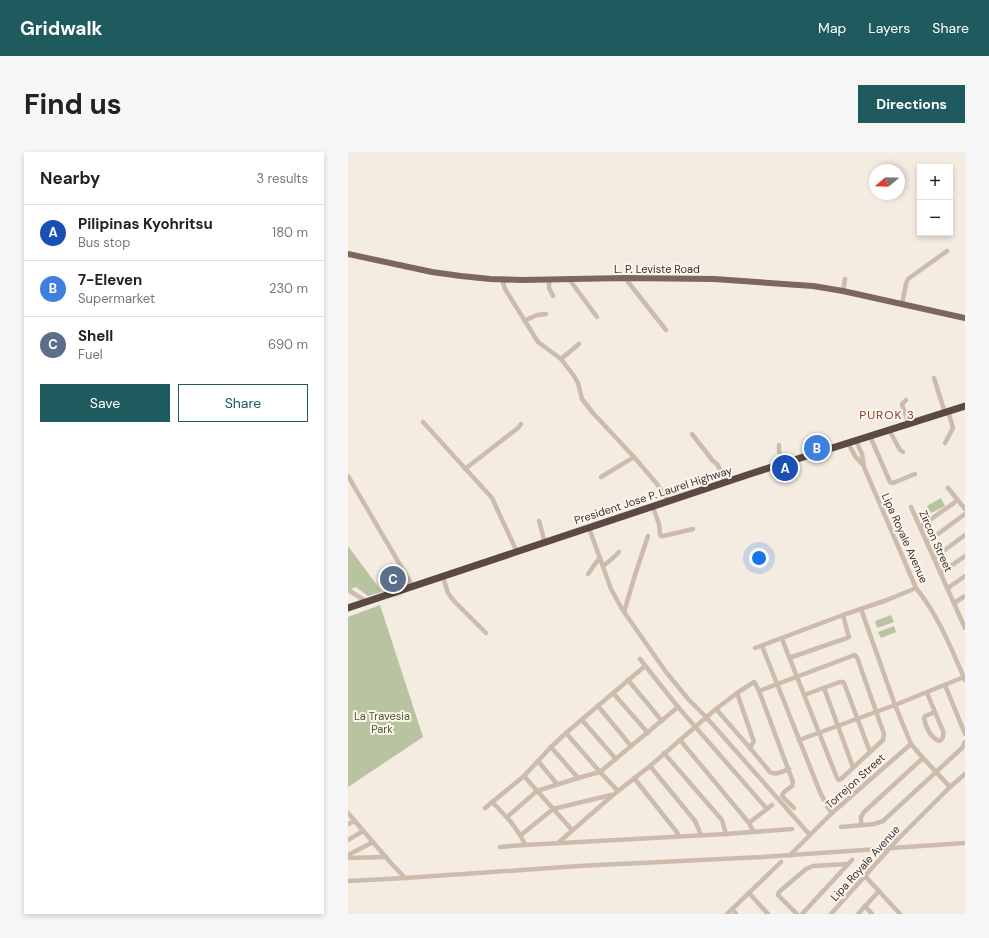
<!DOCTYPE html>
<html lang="en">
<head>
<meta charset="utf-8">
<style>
	:root { --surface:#fff; --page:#f6f6f6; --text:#222; --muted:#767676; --line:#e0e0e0; --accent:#1f5a5e }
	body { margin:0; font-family:"DM Sans",sans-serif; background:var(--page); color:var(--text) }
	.controls { position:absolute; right:12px; top:12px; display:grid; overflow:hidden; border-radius:0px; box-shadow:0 2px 6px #0003 }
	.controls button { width:36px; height:36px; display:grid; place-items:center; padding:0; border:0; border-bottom:1px solid var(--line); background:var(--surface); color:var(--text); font:20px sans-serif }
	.compass { position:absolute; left:521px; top:12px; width:36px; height:36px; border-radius:50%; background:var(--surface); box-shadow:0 2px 6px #0003; rotate:251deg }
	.you { position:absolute; left:411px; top:406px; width:14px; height:14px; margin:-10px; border:3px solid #fff; border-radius:50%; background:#1a73e8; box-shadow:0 0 0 6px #1a73e833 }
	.badge { display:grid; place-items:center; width:26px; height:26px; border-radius:50%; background:var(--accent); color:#fff; font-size:13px; font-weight:700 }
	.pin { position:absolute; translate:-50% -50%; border:2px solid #fff; box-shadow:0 1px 4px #0006 }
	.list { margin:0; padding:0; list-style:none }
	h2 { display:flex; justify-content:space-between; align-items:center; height:52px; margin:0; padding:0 16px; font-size:17px }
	h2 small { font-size:13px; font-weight:400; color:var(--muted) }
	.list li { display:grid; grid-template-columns:26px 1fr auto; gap:12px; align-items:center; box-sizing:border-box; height:56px; padding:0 16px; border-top:1px solid var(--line) }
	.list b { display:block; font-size:15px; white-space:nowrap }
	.list p { margin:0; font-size:13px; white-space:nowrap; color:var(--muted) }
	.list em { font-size:13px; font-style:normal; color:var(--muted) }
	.actions { display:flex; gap:8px; padding:12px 16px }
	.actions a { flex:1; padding:9px 0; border:1px solid var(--accent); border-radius:0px; text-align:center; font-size:14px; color:var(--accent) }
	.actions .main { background:var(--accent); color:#fff }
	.map { position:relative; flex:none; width:617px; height:762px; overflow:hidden; border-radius:0px }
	header { display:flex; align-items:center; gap:24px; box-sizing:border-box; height:56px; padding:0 20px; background:var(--accent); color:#fff }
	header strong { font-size:19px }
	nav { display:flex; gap:22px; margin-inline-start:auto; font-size:14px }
	.intro { display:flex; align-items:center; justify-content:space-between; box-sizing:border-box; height:96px; padding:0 24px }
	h1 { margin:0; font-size:28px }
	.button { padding:10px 18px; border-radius:0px; background:var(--accent); color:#fff; font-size:14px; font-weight:700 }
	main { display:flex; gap:24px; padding:0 24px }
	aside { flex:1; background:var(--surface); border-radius:0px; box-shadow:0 2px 6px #0003 }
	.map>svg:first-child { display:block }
	.green { fill:#b8c4a0 }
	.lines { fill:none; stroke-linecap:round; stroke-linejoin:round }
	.minor { stroke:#cdbbac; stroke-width:4.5 }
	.major { stroke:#7d675c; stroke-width:6 }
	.highway { stroke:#5c4a42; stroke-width:7 }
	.labels { text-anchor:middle; stroke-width:4; stroke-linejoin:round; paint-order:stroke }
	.street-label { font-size:11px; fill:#3b302b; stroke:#fbf5ee }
	.park-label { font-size:11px; fill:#4a5a2e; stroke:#fbf5ee }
	.neighbourhood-label { font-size:12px; letter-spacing:1px; fill:#8c3b22; stroke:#fbf5ee }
</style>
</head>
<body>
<header>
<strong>Gridwalk</strong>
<nav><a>Map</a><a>Layers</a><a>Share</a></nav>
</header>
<div class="intro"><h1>Find us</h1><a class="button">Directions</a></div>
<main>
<aside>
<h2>Nearby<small>3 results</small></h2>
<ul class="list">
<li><span class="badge" style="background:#1a4fb4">A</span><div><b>Pilipinas Kyohritsu</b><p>Bus stop</p></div><em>180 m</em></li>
<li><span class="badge" style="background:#3f7fe0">B</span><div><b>7-Eleven</b><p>Supermarket</p></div><em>230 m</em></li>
<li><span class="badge" style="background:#5c6f8a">C</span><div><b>Shell</b><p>Fuel</p></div><em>690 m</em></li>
</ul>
<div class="actions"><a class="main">Save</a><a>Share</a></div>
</aside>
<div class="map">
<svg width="617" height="762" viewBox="0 0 617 762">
	<rect width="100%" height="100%" fill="#f4ebe1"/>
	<!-- green -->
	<g class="green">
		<path d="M593 346 597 354 583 361 579 354Z"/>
		<path d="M0 394 34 440 20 444 8 435 0 438Z"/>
		<path d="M32 453 75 585 0 635V465Z"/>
		<path d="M543 463 546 470 529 476 527 469Z"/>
		<path d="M546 474 548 480 533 486 530 480Z"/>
	</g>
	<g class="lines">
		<!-- minor -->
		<g class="minor">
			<path d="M277 126 318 178"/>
			<path d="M154 127 157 137 190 190 213 207"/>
			<path d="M201 127V136L205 144"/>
			<path d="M221 127 249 165"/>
			<path d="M495 139 497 127"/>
			<path d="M554 152 558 132 560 127 599 99"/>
			<path d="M176 169 189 163 198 162"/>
			<path d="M231 192 213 207 226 224 230 231 234 247 245 261 286 305"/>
			<path d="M586 226 597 261"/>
			<path d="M558 248 555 251 554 253 561 272"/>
			<path d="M75 270 144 346 169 400"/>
			<path d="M541 278 552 298 555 300"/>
			<path d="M344 282 365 309 370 313 377 331"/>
			<path d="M522 284 542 330 545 331 567 322"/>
			<path d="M508 289 514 302 516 315 568 436C590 463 603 496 617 528"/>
			<path d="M500 291 507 304 515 313"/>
			<path d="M597 291 605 276 600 259"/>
			<path d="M431 293V299L436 311"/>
			<path d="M117 317 170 276 173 272"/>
			<path d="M0 324 65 435"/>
			<path d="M253 325 286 305 309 332 321 350"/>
			<path d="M600 336 617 357"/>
			<path d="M305 355 311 372 312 382 313 384H315L345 377"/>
			<path d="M563 355 617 476"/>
			<path d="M191 369 197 391"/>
			<path d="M572 375 610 348"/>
			<path d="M241 376 263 437 274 457 318 520 341 548 358 565 462 683 442 703"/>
			<path d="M579 390 617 362"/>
			<path d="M586 406 617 383"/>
			<path d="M255 414 265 406 271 400"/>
			<path d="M593 421 617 404"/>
			<path d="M240 422 252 405"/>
			<path d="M95 425 100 441 106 449 138 481"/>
			<path d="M0 436 2 439 19 450"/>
			<path d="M600 436 617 424"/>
			<path d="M606 451 617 444"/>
			<path d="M513 457 547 553 563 592 575 606 602 635"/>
			<path d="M276 460 287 423 300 384"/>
			<path d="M414 494 472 640 479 654 484 661"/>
			<path d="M407 496 495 463 539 448 568 436"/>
			<path d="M441 506 499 486 501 485 500 482 495 463"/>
			<path d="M292 507 330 555 419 657"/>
			<path d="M280 528 314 569"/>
			<path d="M597 533 617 582"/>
			<path d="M476 536 505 615"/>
			<path d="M411 539 504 504 507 503 509 505 536 582 535 588 493 627 491 628 489 626 434 487"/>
			<path d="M265 541 300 581"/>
			<path d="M389 541 405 587 406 589 402 596"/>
			<path d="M579 541 595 579C596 583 595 588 591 589 582 585 578 576 576 566L577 564 587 560"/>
			<path d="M456 543 492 530H495L496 531 522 600"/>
			<path d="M250 554 283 594"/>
			<path d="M368 557 402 596 422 620C428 624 435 619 441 617"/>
			<path d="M234 568 268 607"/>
			<path d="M218 581 252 620 270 639"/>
			<path d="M332 588 401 671 405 679"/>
			<path d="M451 588 547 553 616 525"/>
			<path d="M203 595 230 626"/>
			<path d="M316 601 374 668 378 682"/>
			<path d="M190 609 209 632"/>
			<path d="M302 614 347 669 353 683"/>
			<path d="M176 624 224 678"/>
			<path d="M286 626 328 679 331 684"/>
			<path d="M144 650C157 663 170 676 177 693"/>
			<path d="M137 656 176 624 203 595 218 581 297 514"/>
			<path d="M0 661 42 710 57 726"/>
			<path d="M159 665 189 639 230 626 252 620 330 555"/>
			<path d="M401 671 424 653"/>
			<path d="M0 672 7 669"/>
			<path d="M513 673V665L516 660 575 606"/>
			<path d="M493 675 526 672 535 669 614 596 617 590"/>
			<path d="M464 681 484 661 563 592"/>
			<path d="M173 683 205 657 263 643"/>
			<path d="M0 688 15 679"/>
			<path d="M210 691 265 643 302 614 368 557 389 541 406 530 407 531 411 539 445 630 444 634 436 640 434 643 435 645 446 656"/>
			<path d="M152 695 177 693 378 682 444 677"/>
			<path d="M0 703 25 690"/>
			<path d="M0 706 38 705"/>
			<path d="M517 724 552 762"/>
			<path d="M0 729 57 726 231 714 414 705 617 691"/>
			<path d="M401 741 420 762"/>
			<path d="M517 754 524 762"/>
			<path d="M384 757 388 762"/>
			<path d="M379 762 433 710"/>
			<path d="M449 762 430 743 431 740 458 717 465 714 500 712"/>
			<path d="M454 762 504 708"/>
			<path d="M483 762 549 688 602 635 617 622"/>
			<path d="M510 762 531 739"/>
		</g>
		<!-- major -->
		<path class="major" d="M0 102 84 120 113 124 142 127 174 128 277 126 366 127 465 134 495 139 617 166"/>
		<!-- highway -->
		<path class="highway" d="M0 456 405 321 617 254"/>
	</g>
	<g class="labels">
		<!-- street labels -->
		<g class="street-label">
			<text x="309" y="121">L. P. Leviste Road</text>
			<text transform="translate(305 343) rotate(-18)" y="4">President Jose P. Laurel Highway</text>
			<text transform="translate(557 386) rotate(66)" y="4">Lipa Royale Avenue</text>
			<text transform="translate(588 389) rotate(66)" y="4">Zircon Street</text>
			<text transform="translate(507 629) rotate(-42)" y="4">Torrejon Street</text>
			<text transform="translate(517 711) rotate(-48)" y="4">Lipa Royale Avenue</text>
		</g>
		<!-- park labels -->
		<g class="park-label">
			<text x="34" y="568">La Travesia<tspan x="34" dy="13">Park</tspan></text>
		</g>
		<!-- neighbourhood labels -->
		<g class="neighbourhood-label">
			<text x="539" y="267">PUROK 3</text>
		</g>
	</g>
</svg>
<div class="controls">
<button>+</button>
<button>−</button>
</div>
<svg class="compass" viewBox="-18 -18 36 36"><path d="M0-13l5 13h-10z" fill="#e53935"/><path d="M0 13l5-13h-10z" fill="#767676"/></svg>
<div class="you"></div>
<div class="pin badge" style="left:437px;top:316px;background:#1a4fb4">A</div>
<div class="pin badge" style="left:469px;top:296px;background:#3f7fe0">B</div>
<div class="pin badge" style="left:45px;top:427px;background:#5c6f8a">C</div>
</div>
</main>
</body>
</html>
